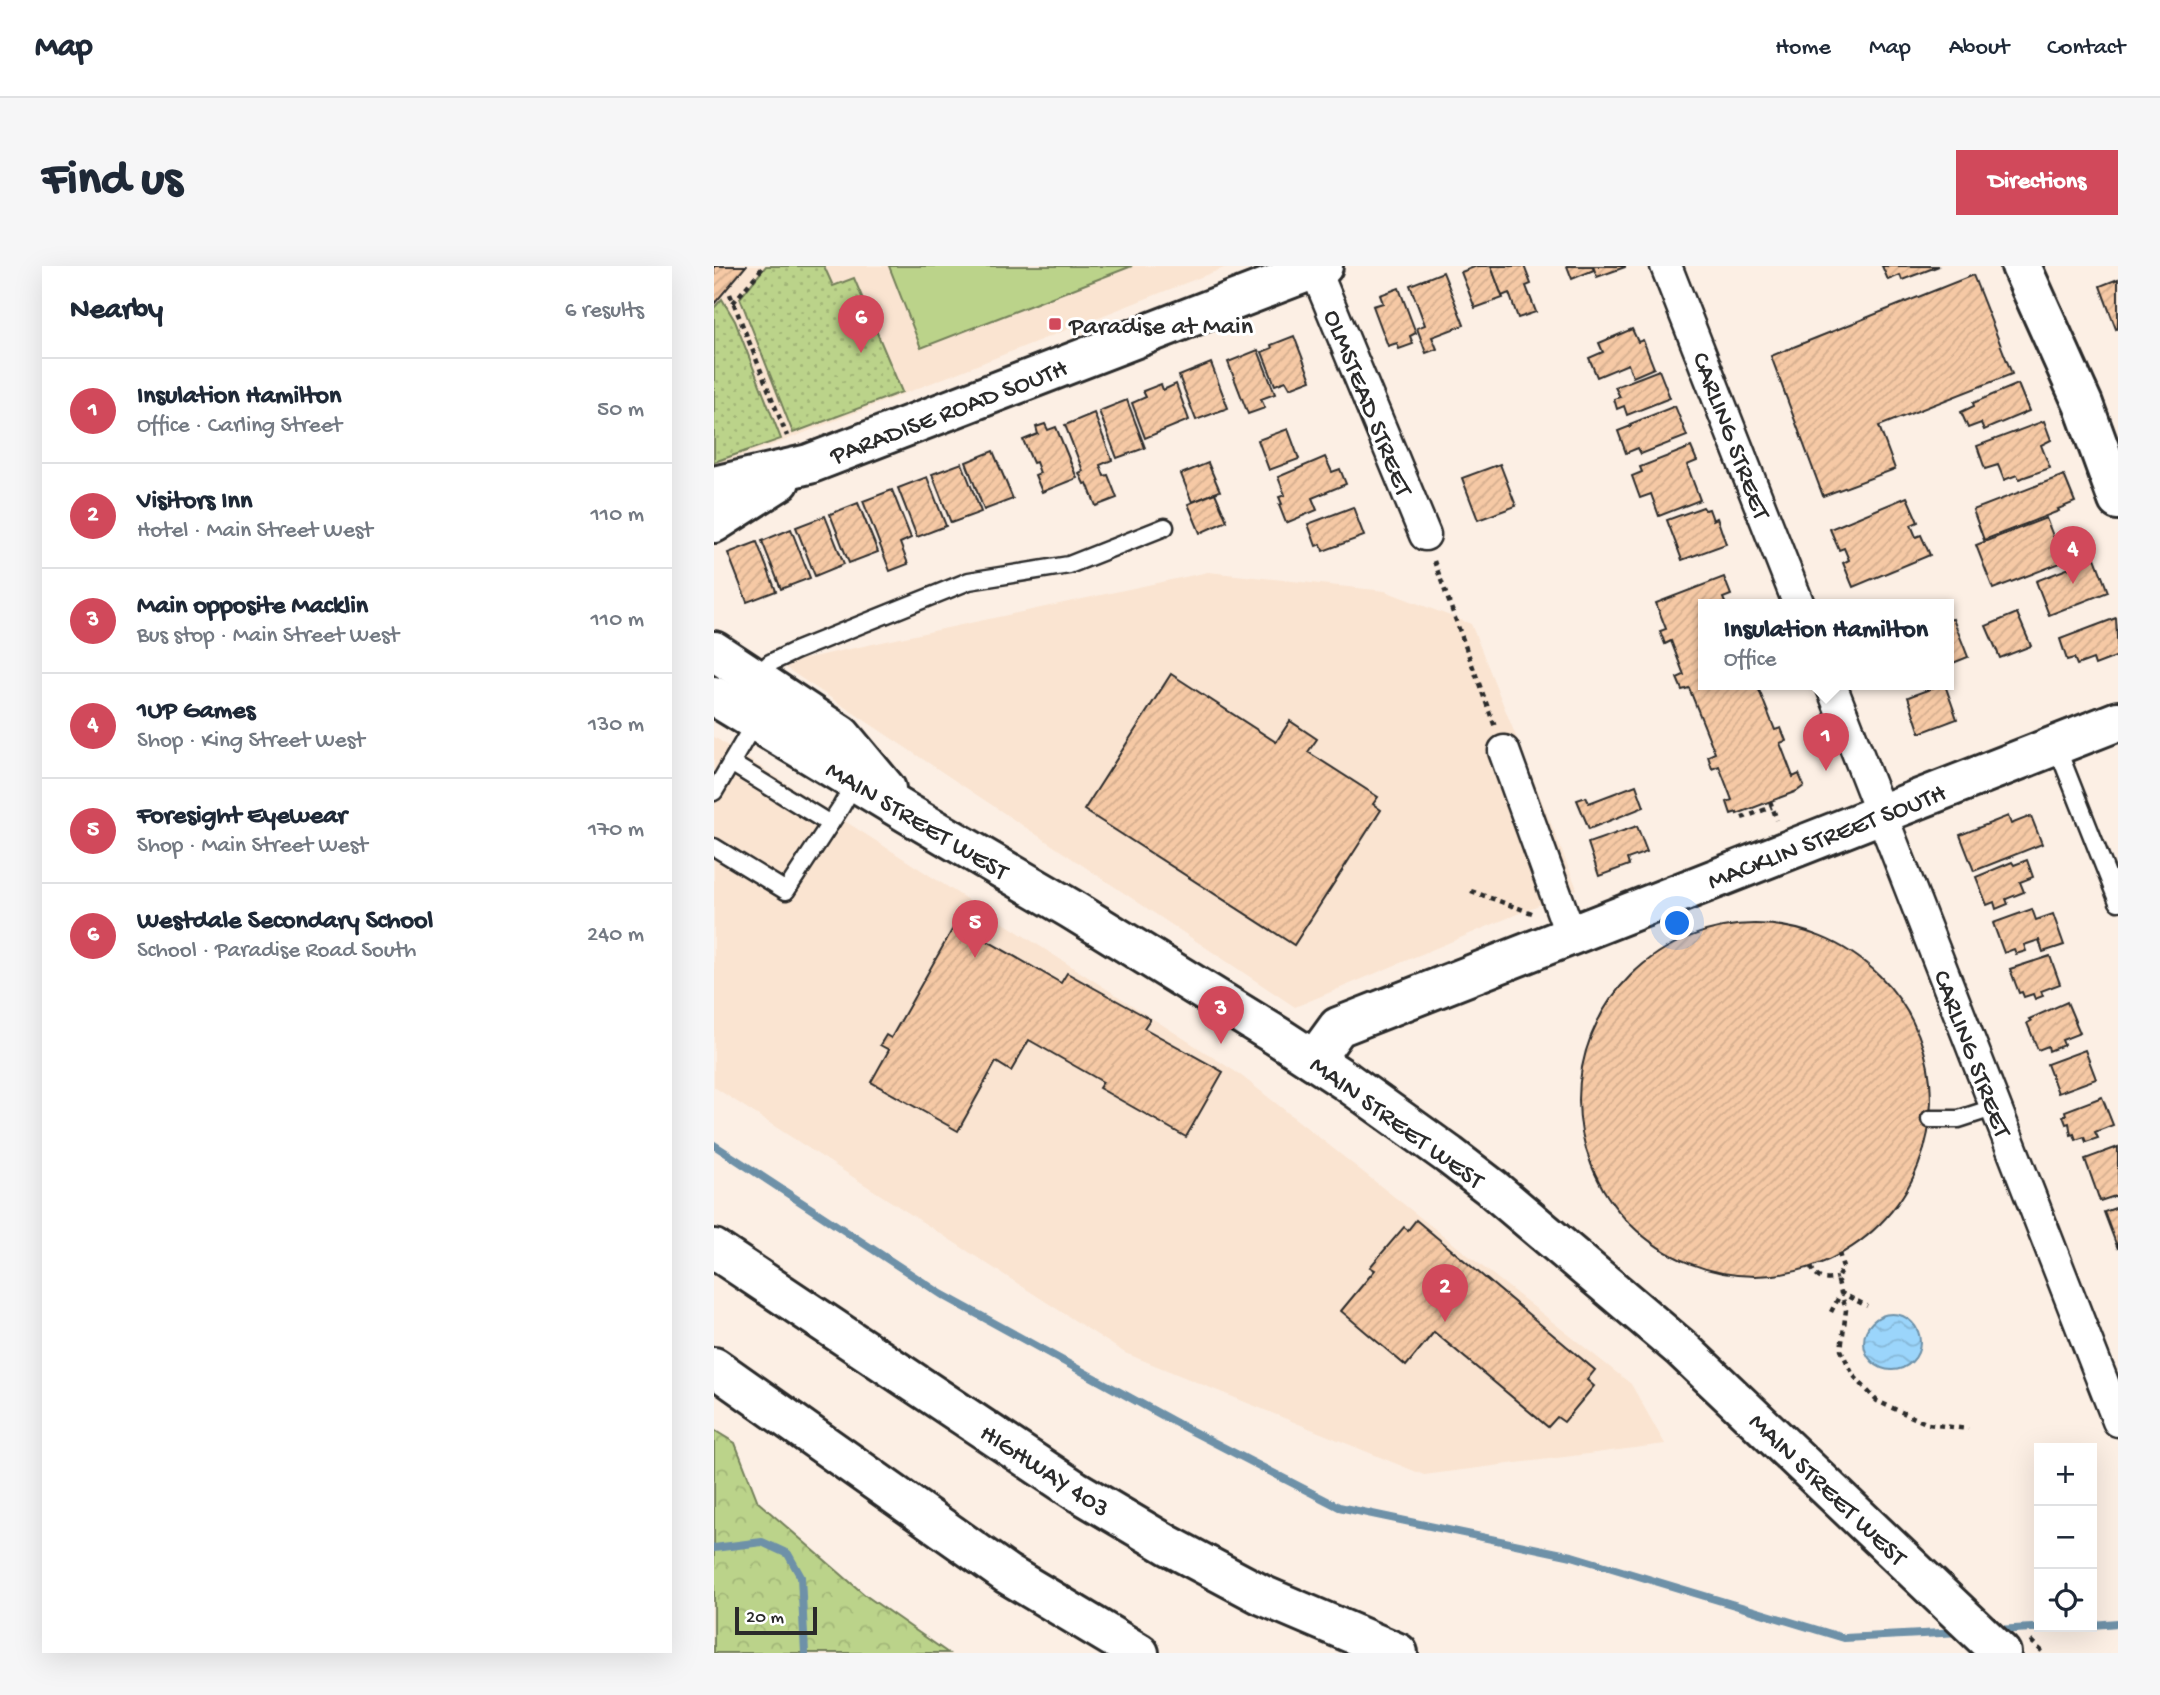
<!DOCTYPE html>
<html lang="en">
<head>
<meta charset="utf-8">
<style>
	:root { --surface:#fff; --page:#f6f6f7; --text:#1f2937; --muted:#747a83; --line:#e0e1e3; --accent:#d1495b }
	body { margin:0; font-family:"Gochi Hand",sans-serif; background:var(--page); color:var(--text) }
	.controls { position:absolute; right:21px; bottom:21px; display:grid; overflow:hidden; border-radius:0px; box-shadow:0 7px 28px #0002 }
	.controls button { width:63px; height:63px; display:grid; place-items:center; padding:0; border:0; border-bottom:2px solid var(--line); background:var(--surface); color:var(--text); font:35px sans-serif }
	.scale { position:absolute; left:21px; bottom:18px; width:82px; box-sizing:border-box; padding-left:7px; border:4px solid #2b2b2b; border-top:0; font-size:19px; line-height:24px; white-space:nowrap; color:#2b2b2b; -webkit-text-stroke:5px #fff; paint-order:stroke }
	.you { position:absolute; left:964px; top:658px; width:24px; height:24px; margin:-18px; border:5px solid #fff; border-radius:50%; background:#1a73e8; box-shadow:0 0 0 10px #1a73e833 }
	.badge { display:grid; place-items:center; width:46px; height:46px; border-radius:50%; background:var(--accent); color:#fff; font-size:23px; font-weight:700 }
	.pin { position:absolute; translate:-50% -58px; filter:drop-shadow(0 2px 4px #0008) }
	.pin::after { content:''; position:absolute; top:37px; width:24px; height:21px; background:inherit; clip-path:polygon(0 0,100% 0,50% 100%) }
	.popup { position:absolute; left:984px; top:333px; width:256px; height:91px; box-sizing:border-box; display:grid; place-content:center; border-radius:0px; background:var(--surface); filter:drop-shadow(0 2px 5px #0005); font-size:23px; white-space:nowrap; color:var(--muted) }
	.popup b { font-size:26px; color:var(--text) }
	.popup::after { content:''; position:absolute; left:50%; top:100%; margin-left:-14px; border:14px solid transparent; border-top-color:var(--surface) }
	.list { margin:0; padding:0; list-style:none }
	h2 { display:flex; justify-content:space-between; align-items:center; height:91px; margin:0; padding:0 28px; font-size:30px }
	h2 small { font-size:23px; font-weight:400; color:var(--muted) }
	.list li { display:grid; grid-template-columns:46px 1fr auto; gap:21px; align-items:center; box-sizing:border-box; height:105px; padding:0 28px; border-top:2px solid var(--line) }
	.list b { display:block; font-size:26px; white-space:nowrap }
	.list p { margin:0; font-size:23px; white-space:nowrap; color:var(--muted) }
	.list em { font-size:23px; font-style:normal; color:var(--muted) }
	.icon { flex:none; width:38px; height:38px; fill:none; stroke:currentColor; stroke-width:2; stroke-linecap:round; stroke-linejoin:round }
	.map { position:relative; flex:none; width:1404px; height:1387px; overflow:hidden; border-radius:0px }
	header { display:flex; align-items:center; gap:42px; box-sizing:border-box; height:98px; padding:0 35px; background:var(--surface); border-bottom:2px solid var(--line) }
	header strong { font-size:33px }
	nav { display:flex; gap:38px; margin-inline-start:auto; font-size:24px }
	.intro { display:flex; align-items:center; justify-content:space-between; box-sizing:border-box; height:168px; padding:0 42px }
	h1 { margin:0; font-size:49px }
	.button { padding:18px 32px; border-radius:0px; background:var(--accent); color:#fff; font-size:24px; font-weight:700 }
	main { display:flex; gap:42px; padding:0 42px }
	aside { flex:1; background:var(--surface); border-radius:0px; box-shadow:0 7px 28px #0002 }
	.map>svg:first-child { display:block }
	.built { fill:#fae4d1 }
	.grass { fill:url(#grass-dots); stroke:#737f5a; stroke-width:2 }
	.forest { fill:url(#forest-crowns); stroke:#737f5a; stroke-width:2 }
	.park { fill:#bbd38a; stroke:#737f5a; stroke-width:2 }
	.water { fill:url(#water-waves); stroke:#6e91a8; stroke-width:2 }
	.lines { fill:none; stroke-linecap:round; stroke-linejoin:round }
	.stream { stroke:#6e91a8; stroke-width:8 }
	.building { fill:url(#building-hatch); stroke:#2b2b2b; stroke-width:2 }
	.lane-casing { stroke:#2b2b2b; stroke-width:21 }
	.street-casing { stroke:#2b2b2b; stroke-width:35 }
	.secondary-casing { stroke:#2b2b2b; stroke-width:44 }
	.primary-casing { stroke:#2b2b2b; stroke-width:44 }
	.highway-casing { stroke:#2b2b2b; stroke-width:44 }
	.path { stroke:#2b2b2b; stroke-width:4.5; stroke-dasharray:5 5; stroke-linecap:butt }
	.lane { stroke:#fff; stroke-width:16 }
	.street { stroke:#fff; stroke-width:30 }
	.secondary { stroke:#fff; stroke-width:38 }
	.primary { stroke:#fff; stroke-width:38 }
	.highway { stroke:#fff; stroke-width:38 }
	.poi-dot { fill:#d1495b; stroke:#fff; stroke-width:2.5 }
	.labels { text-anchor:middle; stroke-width:6; stroke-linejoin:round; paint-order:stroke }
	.poi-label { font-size:26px; fill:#2b2b2b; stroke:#fff; text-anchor:start }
	.street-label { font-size:26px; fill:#2b2b2b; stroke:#fff }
</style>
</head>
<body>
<header>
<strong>Map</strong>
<nav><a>Home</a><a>Map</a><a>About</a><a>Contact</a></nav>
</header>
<div class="intro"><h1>Find us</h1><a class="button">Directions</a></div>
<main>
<aside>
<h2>Nearby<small>6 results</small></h2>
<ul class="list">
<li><span class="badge">1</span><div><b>Insulation Hamilton</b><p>Office · Carling Street</p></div><em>50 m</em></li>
<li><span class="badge">2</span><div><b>Visitors Inn</b><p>Hotel · Main Street West</p></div><em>110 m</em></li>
<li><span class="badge">3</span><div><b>Main opposite Macklin</b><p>Bus stop · Main Street West</p></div><em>110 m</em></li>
<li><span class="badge">4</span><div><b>1UP Games</b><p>Shop · King Street West</p></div><em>130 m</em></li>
<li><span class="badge">5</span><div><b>Foresight Eyewear</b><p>Shop · Main Street West</p></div><em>170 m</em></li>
<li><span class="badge">6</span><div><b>Westdale Secondary School</b><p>School · Paradise Road South</p></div><em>240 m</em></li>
</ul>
</aside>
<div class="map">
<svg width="1404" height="1387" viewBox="0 0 1404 1387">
	<defs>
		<pattern id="grass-dots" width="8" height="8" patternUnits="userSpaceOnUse" patternTransform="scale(1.75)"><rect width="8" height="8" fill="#bbd38a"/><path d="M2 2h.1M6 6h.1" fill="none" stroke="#a1b577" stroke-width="1.8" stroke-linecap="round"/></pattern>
		<pattern id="forest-crowns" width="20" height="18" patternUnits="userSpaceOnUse" patternTransform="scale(1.75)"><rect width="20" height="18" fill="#bbd38a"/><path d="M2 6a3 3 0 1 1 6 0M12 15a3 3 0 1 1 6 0" fill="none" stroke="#a1b577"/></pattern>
		<pattern id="water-waves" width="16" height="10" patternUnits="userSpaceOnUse" patternTransform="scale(1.75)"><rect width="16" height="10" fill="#9bd5fb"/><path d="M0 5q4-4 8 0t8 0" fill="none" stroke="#86b7d7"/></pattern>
		<pattern id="building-hatch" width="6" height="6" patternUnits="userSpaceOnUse" patternTransform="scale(1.75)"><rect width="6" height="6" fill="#f6c9a5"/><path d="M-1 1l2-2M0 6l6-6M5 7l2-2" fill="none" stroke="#d3ad8e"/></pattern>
	</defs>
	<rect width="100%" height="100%" fill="#fcefe4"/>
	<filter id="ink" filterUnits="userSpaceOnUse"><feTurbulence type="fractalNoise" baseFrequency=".0143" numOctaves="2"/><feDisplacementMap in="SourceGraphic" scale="14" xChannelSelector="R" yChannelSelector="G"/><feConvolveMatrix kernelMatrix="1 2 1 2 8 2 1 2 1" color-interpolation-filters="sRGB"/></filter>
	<g filter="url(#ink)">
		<!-- built -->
		<g class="built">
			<path d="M0 0H515L54 181 0 199Z"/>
			<path d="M494 306 671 325 757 358 863 623 581 741 66 398Z"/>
			<path d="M0 471 525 808 917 1118 951 1178 710 1209 411 1087 0 821Z"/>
		</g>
		<!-- grass -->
		<g class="grass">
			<path d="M52 0H110L119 20 140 12 188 126 79 167 26 32Z"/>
			<path d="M8 33 21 55 67 173 0 196V42Z"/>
		</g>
		<!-- forest -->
		<path class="forest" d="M0 1164 21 1177 44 1236 151 1329 234 1387H0Z"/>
		<!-- park -->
		<path class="park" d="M175 0H418L207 82Z"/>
		<!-- water -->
		<circle class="water" cx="1178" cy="1076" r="28"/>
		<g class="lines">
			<!-- stream -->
			<g class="stream">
				<path d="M0 879 227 1028 466 1159 625 1241 858 1290 1130 1372 1247 1366"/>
				<path d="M0 1282 48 1276 74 1288 87 1311 91 1387"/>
				<path d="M1378 1359 1404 1357"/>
				<path d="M1281 1364 1340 1361"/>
			</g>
		</g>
		<!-- building -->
		<g class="building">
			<path d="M0 0H32L0 38Z"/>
			<path d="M763 0H777L789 32 761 42 747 6Z"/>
			<path d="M777 0H810L817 18 812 20 822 46 804 52 795 27 788 30Z"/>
			<path d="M853 0H878L880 4 858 13Z"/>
			<path d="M879 0H911V1L883 11Z"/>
			<path d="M1168 0H1225L1188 14 1186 9 1174 14Z"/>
			<path d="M729 6 750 59 718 71 723 83 712 87 703 62 711 59 696 19Z"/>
			<path d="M1259 9 1298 108 1165 160 1181 203 1109 230 1057 90Z"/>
			<path d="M1404 13V62L1402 63 1386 20Z"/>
			<path d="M685 22 702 67 696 70 699 78 685 83 683 77 674 80 659 40 669 37 666 29Z"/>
			<path d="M918 63 924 76 929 74 940 102 919 111 914 98 883 111 875 92 889 86 885 77Z"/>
			<path d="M580 70 597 114 576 122 572 115 561 119 548 86 558 82 557 79Z"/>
			<path d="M544 84 561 128 547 133 551 142 534 148 514 96Z"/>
			<path d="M497 97 514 142 482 154 465 110Z"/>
			<path d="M945 104 956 132 913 149 910 140 903 143 900 133 906 131 901 121Z"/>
			<path d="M447 118 449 124 462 118 475 154 431 172 418 137 432 131 429 125Z"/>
			<path d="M1304 118 1315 145 1270 164 1267 157 1254 162 1247 146 1260 140 1259 137Z"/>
			<path d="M413 134 431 182 403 192 385 145Z"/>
			<path d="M961 140 973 170 927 188 924 182 912 187 904 165 917 160 916 158Z"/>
			<path d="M380 147 398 194 386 199 390 210 394 209 403 232 382 240 373 217 370 218 365 207 369 205 351 159Z"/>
			<path d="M1330 155 1337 174 1327 179 1336 202 1305 213 1303 209 1290 214 1284 199 1271 203 1263 180Z"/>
			<path d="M331 158 334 164 342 161 363 212 328 226 321 209 326 207 322 196 319 197 309 174 324 168 322 161Z"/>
			<path d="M574 163 585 193 555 204 544 174Z"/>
			<path d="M977 181 983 195 973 199 986 234 945 250 937 228 926 232 918 210 928 206 926 201Z"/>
			<path d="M279 185 299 233 270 244 252 196Z"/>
			<path d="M611 191 618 206 626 203 632 218 598 232 603 244 572 257 565 239 568 238 565 231 571 229 564 211Z"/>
			<path d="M248 197 267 246 237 257 218 208Z"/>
			<path d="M494 197 506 225 478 236 467 208Z"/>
			<path d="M786 198 802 240 764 254 748 212Z"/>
			<path d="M1350 209 1361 236 1344 243 1345 245 1270 274 1259 244Z"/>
			<path d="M213 211 232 260 203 271 184 222Z"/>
			<path d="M178 224 197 272 186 277 194 298 176 305 149 235Z"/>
			<path d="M501 227 513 255 486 267 474 238Z"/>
			<path d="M1193 231 1204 256 1197 259 1202 271 1207 269 1216 289 1139 321 1129 297 1135 294 1130 282 1125 284 1116 263Z"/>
			<path d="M144 237 164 286 135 297 116 248Z"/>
			<path d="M639 241 650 270 609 285 607 278 602 280 594 258Z"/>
			<path d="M989 241 991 244 995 243 999 254 1003 252 1012 278 968 294 953 254Z"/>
			<path d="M111 250 130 298 101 310 82 261Z"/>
			<path d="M1332 252 1349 296 1279 323 1262 279Z"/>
			<path d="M77 263 96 312 67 323 48 275Z"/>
			<path d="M43 276 62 325 33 336 14 287Z"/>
			<path d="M1381 292 1394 326 1335 349 1322 315Z"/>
			<path d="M1010 311 1017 329 1009 332 1012 339H990V419H1043L1061 464 1067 462 1072 475 1066 477 1079 511 1085 508 1090 520 1083 525 1023 548V546L1017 548 1013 536 1018 534 1005 500 998 503 994 490 1001 487 975 422 968 424 963 412 970 409 957 375 951 378 946 365 952 363 942 337Z"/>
			<path d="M1303 347 1317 380 1286 392 1272 360Z"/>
			<path d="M1402 352 1404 390 1381 399 1379 393 1363 399 1360 392 1353 394 1346 373Z"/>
			<path d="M1239 353 1254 391 1234 399V354Z"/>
			<path d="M457 408 562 476 576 455 603 473 594 486 664 531 659 538 667 544 580 679 370 544Z"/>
			<path d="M1227 419H1231L1243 453 1206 467 1194 431Z"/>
			<path d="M922 519 930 541 875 563 863 534 872 531 875 537Z"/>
			<path d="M1294 550 1297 558 1317 550 1328 578 1260 605 1246 569Z"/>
			<path d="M923 560 933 586 913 593 915 599 885 610 874 577Z"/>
			<path d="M1313 594 1319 611 1306 616 1310 626 1292 633 1294 638 1282 643 1280 636 1273 639 1262 611 1298 596 1300 599Z"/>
			<path d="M1318 643 1322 654 1339 648 1350 679 1329 686 1325 674 1310 679 1312 685 1302 688 1300 683 1290 687 1279 657Z"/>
			<path d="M242 657 347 717 353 707 436 753 430 762 509 806 472 871 385 822 389 816 315 774 297 805 282 796 244 865 157 816 175 784 166 779 172 769 177 772Z"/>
			<circle cx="1041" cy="834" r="176"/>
			<path d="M1336 690 1346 718 1327 725 1329 730 1321 733 1319 728 1310 731 1308 726 1305 727 1296 703Z"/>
			<path d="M1353 736 1366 767 1348 774 1350 779 1335 785 1334 780 1324 784 1313 757 1317 755 1315 753Z"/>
			<path d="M1371 784 1382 813 1344 827 1333 798Z"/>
			<path d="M1388 831 1399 859 1381 866 1384 872 1372 876 1370 871 1362 874 1360 868 1357 869 1355 857 1352 858 1349 850 1352 849 1351 845Z"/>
			<path d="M1404 881V929L1386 935 1371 893Z"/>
			<path d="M1404 941V983L1390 946Z"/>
			<path d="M702 954 881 1104 873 1114 880 1120 850 1156 843 1151 834 1161 720 1066 692 1100 627 1045 661 1004 656 1001 690 961 694 964Z"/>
		</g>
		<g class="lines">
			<!-- lane casing -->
			<g class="lane-casing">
				<g id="lane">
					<path d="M41 412 56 397 81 385 255 315 355 299 451 261"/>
					<path d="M1342 479 1404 636"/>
					<path d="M17 497 116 558"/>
					<path d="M0 526 41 456"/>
					<path d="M0 581 72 625 127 541 141 516"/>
					<path d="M1216 853H1245L1282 841"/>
				</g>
			</g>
			<!-- street casing -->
			<g class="street-casing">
				<g id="street">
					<path d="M952 0 1085 339"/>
					<path d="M601 3 711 269"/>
					<path d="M1117 419 1404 1155"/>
					<path d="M790 485 857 670"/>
				</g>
			</g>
			<!-- secondary casing -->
			<g class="secondary-casing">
				<path id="secondary" d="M600 794 624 761 1404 455"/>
			</g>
			<!-- primary casing -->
			<g class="primary-casing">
				<g id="primary">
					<path d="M1307 0 1369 138 1404 234"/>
					<path d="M0 220 95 198 609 0"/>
					<path d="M0 257 66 215"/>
					<path d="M0 385 127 469 172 523"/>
					<path d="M0 430 193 547 357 643 563 770 632 815 735 889 778 922 968 1083 1287 1387"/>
				</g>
			</g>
			<!-- highway casing -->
			<g class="highway-casing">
				<g id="highway">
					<path d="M0 983 361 1224 454 1279 548 1329 684 1387"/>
					<path d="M0 1101 293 1308 425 1387"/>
				</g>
			</g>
			<!-- path -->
			<g class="path">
				<path d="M16 28 73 170"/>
				<path d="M19 37 50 0"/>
				<path d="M720 295 781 461"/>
				<path d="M1056 535 1063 554"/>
				<path d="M1028 552 1058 541"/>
				<path d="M757 625 818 647"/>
				<path d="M1125 987 1129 1002 1123 1012 1132 1044 1127 1084 1139 1109 1163 1135 1214 1158 1254 1163"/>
				<path d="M1097 1001C1103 1014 1110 1015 1123 1012"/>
				<path d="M1117 1046 1127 1027 1153 1040"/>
				<path d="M1317 1375 1330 1387"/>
			</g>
			<!-- lane -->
			<use href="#lane" class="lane"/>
			<!-- street -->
			<use href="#street" class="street"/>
			<!-- secondary -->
			<use href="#secondary" class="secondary"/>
			<!-- primary -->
			<use href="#primary" class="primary"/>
			<!-- highway -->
			<use href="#highway" class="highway"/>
		</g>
	</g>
	<!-- markers -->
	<rect class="poi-dot" x="334" y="51" width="14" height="14" rx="3.5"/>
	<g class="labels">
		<!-- poi labels -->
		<g class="poi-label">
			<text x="355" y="67">Paradise at Main</text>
		</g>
		<!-- street labels -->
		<g class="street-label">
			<text transform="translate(656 136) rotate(68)" y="9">OLMSTEAD STREET</text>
			<text transform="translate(234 144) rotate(-21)" y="9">PARADISE ROAD SOUTH</text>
			<text transform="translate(1019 169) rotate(69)" y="9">CARLING STREET</text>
			<text transform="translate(204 553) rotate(31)" y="9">MAIN STREET WEST</text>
			<text transform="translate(1112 569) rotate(-21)" y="9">MACKLIN STREET SOUTH</text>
			<text transform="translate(1260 787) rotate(69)" y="9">CARLING STREET</text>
			<text transform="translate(684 855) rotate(36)" y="9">MAIN STREET WEST</text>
			<text transform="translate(332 1203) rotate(33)" y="9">HIGHWAY 403</text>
			<text transform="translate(1115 1222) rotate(44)" y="9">MAIN STREET WEST</text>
		</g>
	</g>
</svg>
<div class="controls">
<button>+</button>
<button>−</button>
<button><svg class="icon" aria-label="locate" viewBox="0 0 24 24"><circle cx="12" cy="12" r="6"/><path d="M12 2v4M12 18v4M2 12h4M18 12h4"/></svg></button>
</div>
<div class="scale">20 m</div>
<div class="you"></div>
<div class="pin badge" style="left:1112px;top:505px">1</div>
<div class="popup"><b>Insulation Hamilton</b>Office</div>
<div class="pin badge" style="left:731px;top:1056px">2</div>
<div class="pin badge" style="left:507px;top:778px">3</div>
<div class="pin badge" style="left:1359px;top:318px">4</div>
<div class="pin badge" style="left:261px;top:692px">5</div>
<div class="pin badge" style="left:147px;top:87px">6</div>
</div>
</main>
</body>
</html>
